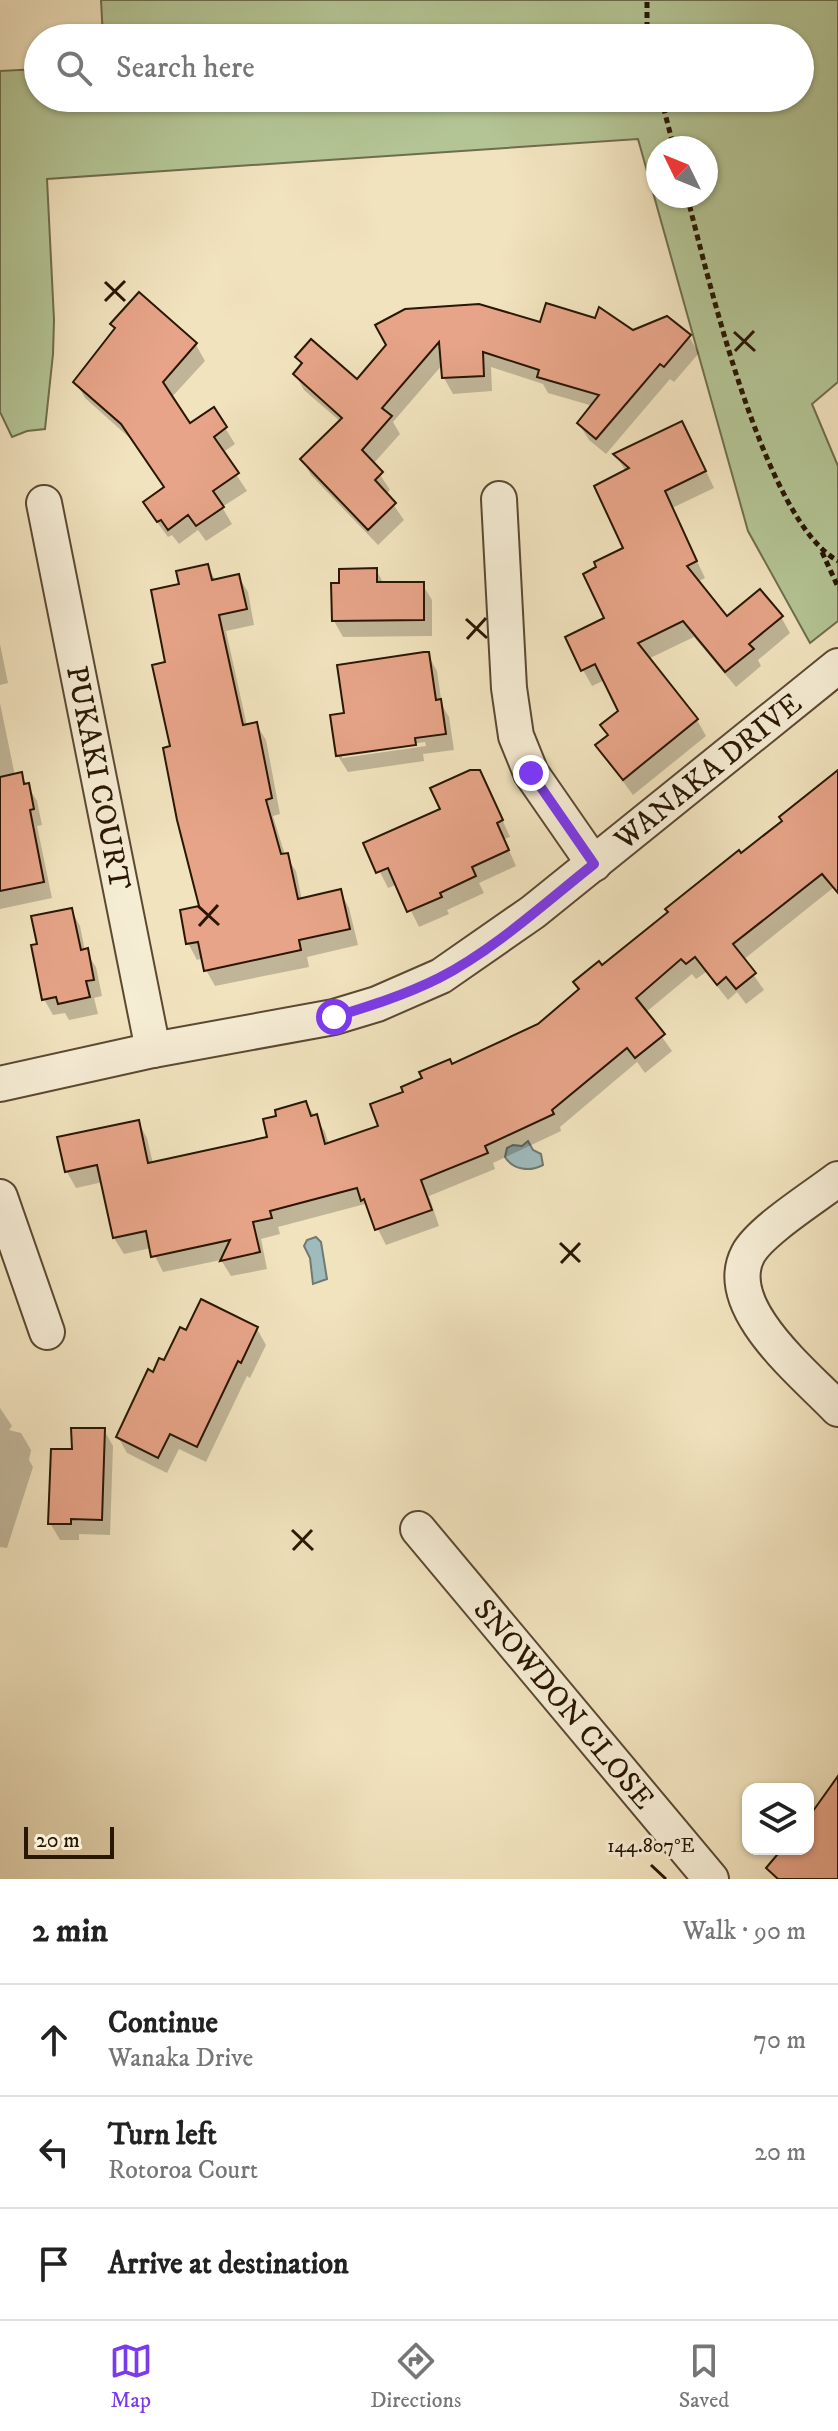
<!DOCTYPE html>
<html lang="en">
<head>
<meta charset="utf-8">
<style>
	:root { --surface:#fff; --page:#f6f6f6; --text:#222; --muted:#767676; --line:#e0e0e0; --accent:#7c3aed }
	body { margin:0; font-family:"IM FELL DW Pica",serif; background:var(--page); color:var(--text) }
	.controls { position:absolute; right:24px; bottom:24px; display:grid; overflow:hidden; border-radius:16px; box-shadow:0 2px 6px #0004 }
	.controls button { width:72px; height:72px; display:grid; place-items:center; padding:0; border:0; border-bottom:2px solid var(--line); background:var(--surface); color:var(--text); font:40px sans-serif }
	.compass { position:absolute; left:646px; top:136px; width:72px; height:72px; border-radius:50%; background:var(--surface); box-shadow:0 2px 6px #0004; rotate:313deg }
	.scale { position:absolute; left:24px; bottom:20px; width:90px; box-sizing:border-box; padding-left:8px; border:4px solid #291603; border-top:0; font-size:22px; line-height:28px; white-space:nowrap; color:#291603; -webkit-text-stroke:6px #f6edd5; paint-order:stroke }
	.stop { position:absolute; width:24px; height:24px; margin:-18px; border:6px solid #7c3aed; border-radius:50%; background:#fff }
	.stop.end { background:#7c3aed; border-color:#fff; box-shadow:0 2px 8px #0008 }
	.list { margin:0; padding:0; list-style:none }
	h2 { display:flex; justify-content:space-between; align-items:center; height:104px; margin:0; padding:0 32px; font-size:34px }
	h2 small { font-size:26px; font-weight:400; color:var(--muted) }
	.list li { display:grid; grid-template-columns:52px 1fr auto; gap:24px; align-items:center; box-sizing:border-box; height:112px; padding:0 32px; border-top:2px solid var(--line) }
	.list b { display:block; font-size:30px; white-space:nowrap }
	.list p { margin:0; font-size:26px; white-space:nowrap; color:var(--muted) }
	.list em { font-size:26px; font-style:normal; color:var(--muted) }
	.icon { flex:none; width:44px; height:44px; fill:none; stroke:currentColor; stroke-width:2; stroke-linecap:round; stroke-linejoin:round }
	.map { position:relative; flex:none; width:838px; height:1879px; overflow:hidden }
	.search { position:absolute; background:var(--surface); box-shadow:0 2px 6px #0004; left:24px; right:24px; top:24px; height:88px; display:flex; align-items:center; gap:20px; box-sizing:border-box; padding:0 28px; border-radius:44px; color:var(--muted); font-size:30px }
	.sheet { height:440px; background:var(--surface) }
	nav { display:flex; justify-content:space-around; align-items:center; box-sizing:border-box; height:112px; border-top:2px solid var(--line); background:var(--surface); font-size:22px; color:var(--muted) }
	nav a { display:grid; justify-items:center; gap:4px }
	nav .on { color:var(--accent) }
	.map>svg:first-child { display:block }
	.green { fill:#b4c595; stroke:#6e6e4c; stroke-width:2; fill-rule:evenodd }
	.water { fill:#9fbbbc; stroke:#707972; stroke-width:2 }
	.shadow { fill:#0003; fill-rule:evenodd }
	.building { fill:#e7a488; stroke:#291603; stroke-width:2 }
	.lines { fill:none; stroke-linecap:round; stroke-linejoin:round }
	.minor-casing { stroke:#5b4932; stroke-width:38 }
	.path { stroke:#291603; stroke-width:5; stroke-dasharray:6 4; stroke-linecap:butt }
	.minor { stroke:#f6edd5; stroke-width:34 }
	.route { stroke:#7c3aed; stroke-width:10 }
	.ticks { fill:none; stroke:#291603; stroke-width:3 }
	.labels { text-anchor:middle; stroke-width:6; stroke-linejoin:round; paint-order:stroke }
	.street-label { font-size:30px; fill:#291603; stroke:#f6edd5 }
	.ticks-label { font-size:20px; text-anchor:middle; fill:#291603; stroke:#f6edd5; stroke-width:6; stroke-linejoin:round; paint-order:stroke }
</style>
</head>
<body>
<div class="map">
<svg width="838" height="1879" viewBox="0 0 838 1879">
	<rect width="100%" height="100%" fill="#f1e3be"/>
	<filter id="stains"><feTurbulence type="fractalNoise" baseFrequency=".0025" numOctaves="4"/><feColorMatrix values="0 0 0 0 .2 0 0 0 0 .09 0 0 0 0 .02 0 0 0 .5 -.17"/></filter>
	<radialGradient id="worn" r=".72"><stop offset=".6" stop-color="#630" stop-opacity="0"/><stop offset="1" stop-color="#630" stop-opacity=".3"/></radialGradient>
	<!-- green -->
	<path class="green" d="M101 0H838V382L812 404 838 466V621L810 643 748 531 638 139 47 179 54 320 53 354 45 429 27 431 12 437 0 412V71L38 69V98H800V38H103ZM658 148H706V196H658Z"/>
	<!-- water -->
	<g class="water">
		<path d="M528 1141 533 1150 541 1154 543 1165C530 1172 513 1170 505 1157L507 1148 513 1145 522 1146Z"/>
		<path d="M316 1237 321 1242 327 1279 313 1284 310 1258 304 1246 307 1240Z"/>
	</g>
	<!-- shadow -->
	<g class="shadow">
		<path d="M139 294 196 345 205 361 171 398 190 426 214 410 235 444 222 453 247 491 222 507 232 524 206 541 198 530 179 544 172 535 168 537 154 518 165 488 132 440 85 398 76 382 116 330 113 324Z"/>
		<path d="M541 325 689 337 699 353 674 382 670 379 606 454 589 440 579 424 593 406 548 393 543 384 491 367 492 391 453 394 444 378 443 364 393 422 400 434 373 464 390 490 386 494 404 520 378 545 311 475 302 459 341 422 304 390 295 374 302 366 297 358 357 381 389 345Z"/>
		<path d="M691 439 714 488 672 508 705 578 697 582 727 618 781 617 790 633 758 660 761 666 736 687 694 637 648 659 697 720 706 736 633 795 597 746 609 736 620 712 605 680 592 686 583 670 607 619 626 549V472L616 455Z"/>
		<path d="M207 566 216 581 238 576 248 592 254 625 226 631 247 726 256 724 266 740 280 814 273 816 285 855 296 871 302 900 340 891 349 908 358 945 307 957 309 967 215 986 206 970 203 958 197 960 188 943 201 907 172 748 167 664 181 586Z"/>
		<path d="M376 570 384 584H422L432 600V636L343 637 334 621Z"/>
		<path d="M0 644 8 683 0 685Z"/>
		<path d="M428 655 437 671 442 705 449 717 454 750 423 754 424 761 348 772 338 756 346 715ZM425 742 426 746 342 758V754Z"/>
		<path d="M0 703 15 776 21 775 37 801 42 825 37 826 52 898 0 909Z"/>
		<path d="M838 773V894L833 888 743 960 764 990 746 1004 737 992 728 1000 706 972 696 979 692 974 645 1013 672 1051 645 1073 637 1062 560 1127 561 1131 493 1163 495 1169 429 1196 439 1226 386 1245 365 1204 278 1227 280 1234 261 1239 267 1269 231 1276 221 1260 163 1272 151 1248 124 1254 114 1238 103 1182 76 1188 67 1172 138 1122 147 1138 153 1164 270 1138 306 1103 325 1132 329 1145 381 1127 406 1093 452 1067 540 1026 602 968 784 822Z"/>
		<path d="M488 788 510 837 504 839 516 866 479 883 484 893 447 910 449 914 419 927 398 884 388 888 366 844Z"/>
		<path d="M71 910 80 926 85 951 96 967 102 996 94 998 98 1014 69 1020 65 1013 53 1015 44 999 39 946Z"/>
		<path d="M257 1329 266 1345 250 1378 247 1376 206 1462 179 1449 167 1473 127 1453 118 1437 154 1374 187 1332Z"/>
		<path d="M0 1408 12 1426 9 1430 21 1433 31 1450 29 1460 33 1467 7 1548 0 1547Z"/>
		<path d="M104 1430 113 1446 110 1535 79 1534V1540H60L50 1523 74 1451Z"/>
	</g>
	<!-- building -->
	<g class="building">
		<path d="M139 292 197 343 163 382 190 423 214 407 227 427 214 437 239 473 213 491 224 507 196 526 188 515 168 530 161 520 157 522 143 502 164 487 121 424 73 382 115 328 110 324Z"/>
		<path d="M546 303 595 318 599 307 633 330 667 316 691 335 664 367 660 364 596 439 577 423 599 395 537 377 539 370 483 352 484 376 442 378 439 342 382 408 392 416 362 450 383 472 375 480 396 503 368 530 300 459 342 418 293 374 302 363 295 357 311 339 357 379 386 345 375 325 405 309 479 304 540 322Z"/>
		<path d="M682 421 706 471 665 491 697 561 687 566 727 616 760 589 783 616 749 644 754 649 725 672 683 621 638 643 698 719 623 780 595 745 608 735 600 725 618 711 595 664 581 671 565 637 604 618 583 574 596 567 594 562 623 548 594 486 629 468 613 454Z"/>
		<path d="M208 564 212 580 239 574 247 609 219 615 243 725 257 722 272 798 266 800 281 854 288 853 298 899 341 889 350 929 299 940 301 950 204 971 198 942 186 944 180 910 199 906 177 820 163 748 170 746 152 665 165 662 151 590 179 584 176 571Z"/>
		<path d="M377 568V582H424V620L332 621 331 583H339V569Z"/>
		<path d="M424 652H429L436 700 441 699 446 734 415 738 416 745 336 756 330 715 344 713 337 665Z"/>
		<path d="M470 770H480L503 820 497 823 509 850 472 867 476 876 440 893 442 897 407 912 388 868 376 873 363 843 440 809 430 788Z"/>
		<path d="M838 770V893L822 874 733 944 756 973 736 989 726 977 717 985 695 957 686 964 681 959 636 998 665 1034 635 1058 627 1048 552 1110 554 1114 485 1146 488 1153 421 1180 432 1210 375 1230 364 1199 361 1201 357 1188 270 1211 272 1218 253 1222 260 1252 220 1261 230 1240 151 1257 146 1231 113 1238 97 1165 65 1172 57 1137 139 1120 148 1163 267 1137 263 1119 276 1116 275 1110 306 1101 311 1116 317 1114 325 1144 378 1126 370 1104 403 1092 401 1087 422 1078 419 1072 450 1059 452 1064 538 1024 579 989 573 982 599 961 602 965 668 912 665 909 739 850 741 853 782 821 779 817Z"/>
		<path d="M22 772 24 784 29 783 34 809 30 810 44 882 0 891V777Z"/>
		<path d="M72 908 81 950 88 948 94 980 86 981 90 997 58 1004 56 997 42 1000 31 945 37 944 31 916Z"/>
		<path d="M201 1299 258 1327 241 1363 238 1361 197 1447 170 1434 158 1458 116 1437 148 1369 153 1372 159 1358 164 1360 180 1327 186 1330Z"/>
		<path d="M71 1428H105L102 1520 71 1519V1524H48L51 1449H72Z"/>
		<path d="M838 1776V1879H778L766 1868 782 1849H808V1818Z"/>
	</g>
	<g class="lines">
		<!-- minor casing -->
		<g class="minor-casing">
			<g id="minor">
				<path d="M499 499 509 688 516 736 531 773 594 864"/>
				<path id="s1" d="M44 503 153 1050"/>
				<path id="s2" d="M0 1084 153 1050 334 1017 377 1004 441 976 533 912 838 666"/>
				<path d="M838 1179C816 1196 760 1231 748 1254 720 1307 805 1374 838 1409"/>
				<path d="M0 1197 47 1332"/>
				<path id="s3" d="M418 1529 711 1879"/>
			</g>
		</g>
		<!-- path -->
		<g class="path">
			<path d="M647 38V0"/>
			<path d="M661 98 674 148"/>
			<path d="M687 196C709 280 764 520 838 561"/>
			<path d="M822 552 838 587"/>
		</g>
		<!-- minor -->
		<use href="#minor" class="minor"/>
	</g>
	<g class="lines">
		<!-- route -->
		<path class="route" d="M334 1017C370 1006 405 995 439 978 494 950 546 902 594 864L531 773"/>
	</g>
	<!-- ticks -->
	<path class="ticks" d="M105 282 125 301M105 301 125 281M734 332 755 351M735 351 754 331M466 619 487 638M467 639 486 618M198 906 219 925M199 926 218 905M560 1243 580 1262M561 1263 580 1243M292 1530 313 1550M293 1550 312 1530M651 1865 666 1879"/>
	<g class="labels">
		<!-- street labels -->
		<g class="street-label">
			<text dy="10" stroke="none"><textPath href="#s2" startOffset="792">WANAKA DRIVE</textPath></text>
			<text dy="10" stroke="none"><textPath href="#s1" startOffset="280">PUKAKI COURT</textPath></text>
			<text dy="10" stroke="none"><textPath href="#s3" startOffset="228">SNOWDON CLOSE</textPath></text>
		</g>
	</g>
	<g class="ticks-label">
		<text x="651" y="1852">144.807°E</text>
	</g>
	<rect width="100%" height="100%" filter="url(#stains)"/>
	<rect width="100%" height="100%" fill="url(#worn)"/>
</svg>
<div class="controls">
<button><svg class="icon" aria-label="layers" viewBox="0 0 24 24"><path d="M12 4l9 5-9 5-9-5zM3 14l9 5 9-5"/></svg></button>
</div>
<svg class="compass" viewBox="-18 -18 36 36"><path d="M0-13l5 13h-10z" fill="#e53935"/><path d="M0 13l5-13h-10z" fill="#767676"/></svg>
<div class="scale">20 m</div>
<div class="stop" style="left:334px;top:1017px"></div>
<div class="stop end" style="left:531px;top:773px"></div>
<div class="search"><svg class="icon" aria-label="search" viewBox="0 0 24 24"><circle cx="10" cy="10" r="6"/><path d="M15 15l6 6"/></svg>Search here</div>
</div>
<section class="sheet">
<h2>2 min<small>Walk · 90 m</small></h2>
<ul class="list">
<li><svg class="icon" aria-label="ahead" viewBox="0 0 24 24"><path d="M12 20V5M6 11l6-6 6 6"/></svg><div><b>Continue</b><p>Wanaka Drive</p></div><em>70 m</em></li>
<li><svg class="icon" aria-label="left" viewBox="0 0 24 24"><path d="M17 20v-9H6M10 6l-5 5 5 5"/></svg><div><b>Turn left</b><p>Rotoroa Court</p></div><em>20 m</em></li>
<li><svg class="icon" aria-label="arrive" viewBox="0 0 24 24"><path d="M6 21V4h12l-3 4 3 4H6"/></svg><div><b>Arrive at destination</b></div></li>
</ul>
</section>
<nav>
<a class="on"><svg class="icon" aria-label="map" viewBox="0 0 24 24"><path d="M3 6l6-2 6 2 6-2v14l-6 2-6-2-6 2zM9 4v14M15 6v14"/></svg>Map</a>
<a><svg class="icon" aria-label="directions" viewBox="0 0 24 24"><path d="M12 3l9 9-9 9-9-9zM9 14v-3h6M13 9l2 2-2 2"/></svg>Directions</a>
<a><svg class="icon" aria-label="saved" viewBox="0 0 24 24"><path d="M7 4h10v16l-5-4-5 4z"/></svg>Saved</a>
</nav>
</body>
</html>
